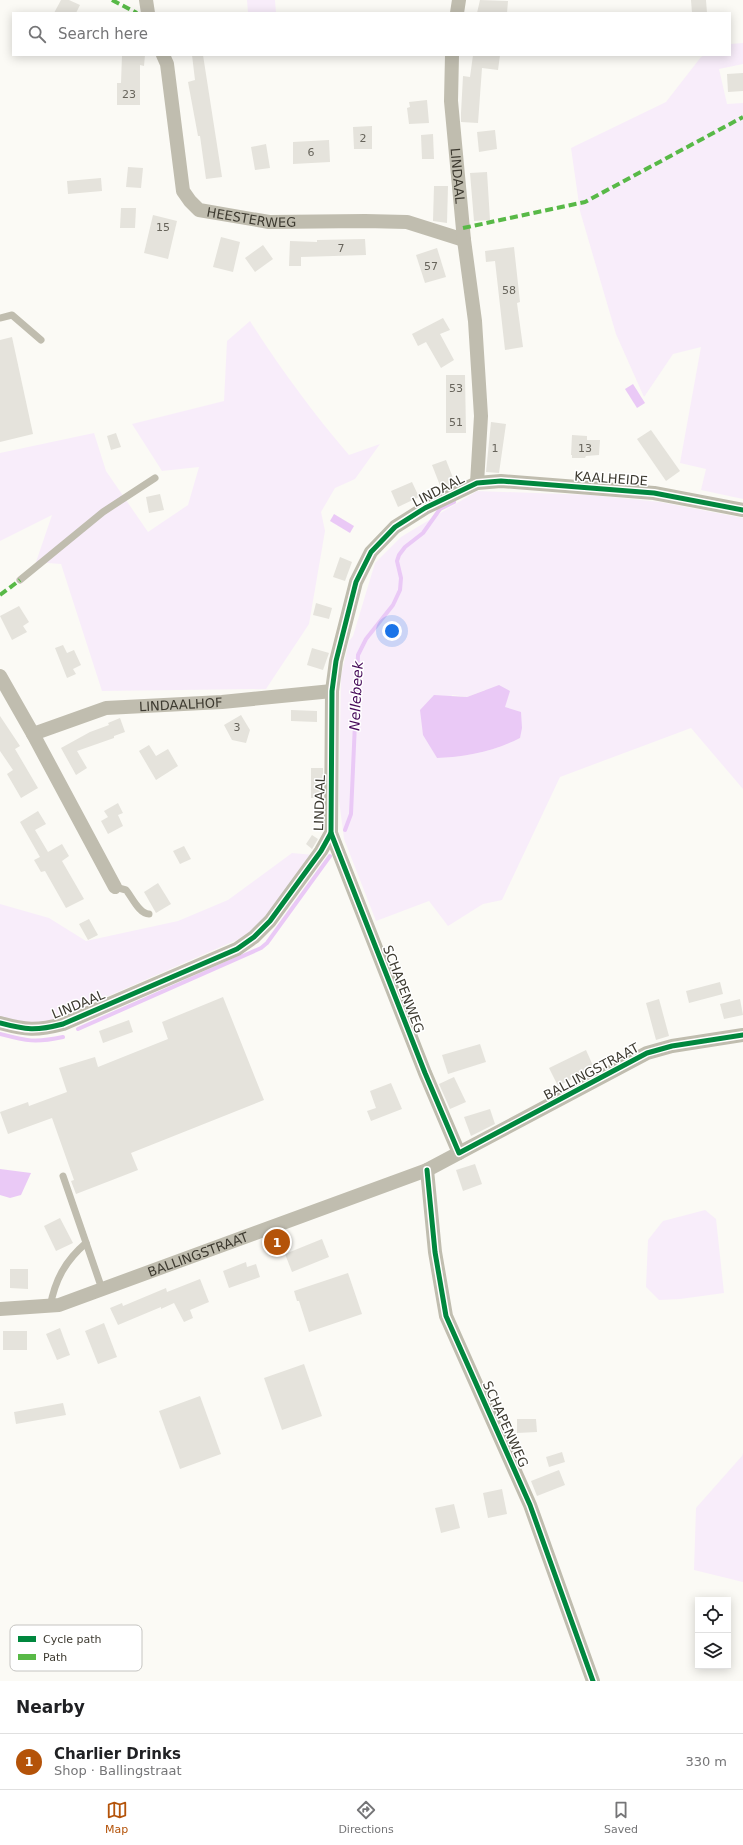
<!DOCTYPE html>
<html lang="en">
<head>
<meta charset="utf-8">
<style>
	:root { --surface:#fff; --page:#f2f2f2; --text:#202124; --muted:#757577; --line:#e0e0e0; --accent:#b45309 }
	body { margin:0; font-family:"DejaVu Sans",sans-serif; background:var(--page); color:var(--text) }
	.controls { position:absolute; right:12px; bottom:12px; display:grid; overflow:hidden; border-radius:0px; box-shadow:0 2px 10px #0003 }
	.controls button { width:36px; height:36px; display:grid; place-items:center; padding:0; border:0; border-bottom:1px solid var(--line); background:var(--surface); color:var(--text); font:20px sans-serif }
	.you { position:absolute; left:392px; top:631px; width:14px; height:14px; margin:-10px; border:3px solid #fff; border-radius:50%; background:#1a73e8; box-shadow:0 0 0 6px #1a73e833 }
	.badge { display:grid; place-items:center; width:26px; height:26px; border-radius:50%; background:var(--accent); color:#fff; font-size:13px; font-weight:700 }
	.pin { position:absolute; translate:-50% -50%; border:2px solid #fff; box-shadow:0 1px 4px #0006 }
	.list { margin:0; padding:0; list-style:none }
	h2 { display:flex; justify-content:space-between; align-items:center; height:52px; margin:0; padding:0 16px; font-size:17px }
	h2 small { font-size:13px; font-weight:400; color:var(--muted) }
	.list li { display:grid; grid-template-columns:26px 1fr auto; gap:12px; align-items:center; box-sizing:border-box; height:56px; padding:0 16px; border-top:1px solid var(--line) }
	.list b { display:block; font-size:15px; white-space:nowrap }
	.list p { margin:0; font-size:13px; white-space:nowrap; color:var(--muted) }
	.list em { font-size:13px; font-style:normal; color:var(--muted) }
	.icon { flex:none; width:22px; height:22px; fill:none; stroke:currentColor; stroke-width:2; stroke-linecap:round; stroke-linejoin:round }
	.map { position:relative; flex:none; width:743px; height:1681px; overflow:hidden }
	.search { position:absolute; background:var(--surface); box-shadow:0 2px 10px #0003; left:12px; right:12px; top:12px; height:44px; display:flex; align-items:center; gap:10px; box-sizing:border-box; padding:0 14px; border-radius:0px; color:var(--muted); font-size:15px }
	.sheet { height:108px; background:var(--surface) }
	nav { display:flex; justify-content:space-around; align-items:center; box-sizing:border-box; height:56px; border-top:1px solid var(--line); background:var(--surface); font-size:11px; color:var(--muted) }
	nav a { display:grid; justify-items:center; gap:2px }
	nav .on { color:var(--accent) }
	.map>svg:first-child { display:block }
	.green { fill:#f8edfa; fill-rule:evenodd }
	.water { fill:#eac9f6 }
	.lines { fill:none; stroke-linecap:round; stroke-linejoin:round }
	.stream { stroke:#eac9f6; stroke-width:4 }
	.building { fill:#e5e3dc }
	.service { stroke:#c0bdaf; stroke-width:7 }
	.minor { stroke:#c0bdaf; stroke-width:14 }
	.quiet { stroke:#58b947; stroke-width:4; stroke-dasharray:8 4; stroke-linecap:butt }
	.cycleway-casing { stroke:#fff; stroke-width:8 }
	.cycleway { stroke:#00873e; stroke-width:5 }
	.labels { text-anchor:middle; stroke-width:3; stroke-linejoin:round; paint-order:stroke }
	.number-label { font-size:11px; fill:#67645b }
	.street-label { font-size:13px; fill:#3d3a30; stroke:#fff }
	.water-label { font-size:14px; font-style:italic; fill:#460a59; stroke:#fff }
	.key { fill:#fff; stroke:#c5c4c1; stroke-width:1 }
	.key-label { font-size:11px; fill:#3d3a30 }
</style>
</head>
<body>
<div class="map">
<svg width="743" height="1681" viewBox="0 0 743 1681">
	<rect width="100%" height="100%" fill="#fbfaf5"/>
	<!-- green -->
	<g class="green">
		<path d="M247 0H275L276 13H248Z"/>
		<path d="M743 43V64L719 69 727 104 743 103V499L701 490 706 469 680 463 701 347 673 354 644 397 616 334 580 211 571 148 666 102 701 57 705 55H730V44Z"/>
		<path d="M250 321C280 368 313 413 349 455L380 444 355 479 335 488 321 512 325 531 309 624 266 689 102 691 61 564 36 562 52 515 0 541V453L94 433 106 471 148 532 188 505 199 467 162 471 132 424 224 401 227 341Z"/>
		<path d="M477 491 591 495 660 502 743 518V789L691 728 560 777 502 900 483 904 448 926 429 901 376 921 344 839 339 800 341 676 349 641 353 636 375 563 401 537ZM485 690 505 707 520 738C495 751 465 757 437 758L430 746 452 695 467 697Z"/>
		<path d="M292 853 314 855 262 929 35 1028 0 1017V904L49 918 86 941 178 921 228 900Z"/>
		<path d="M705 1210 716 1219 724 1293 680 1299 659 1300 646 1287 648 1240 663 1221Z"/>
		<path d="M743 1453V1582L694 1570 696 1508 742 1456Z"/>
	</g>
	<!-- water -->
	<g class="water">
		<path d="M633 384 645 403 637 408 625 389Z"/>
		<path d="M334 514 354 526 350 533 330 521Z"/>
		<path d="M499 685 510 691 505 707 521 712 522 728 520 738C495 751 465 757 437 758L423 735 420 710 434 695 467 697Z"/>
		<path d="M0 1169 31 1173 21 1195 10 1198 0 1195Z"/>
	</g>
	<g class="lines">
		<!-- stream -->
		<g class="stream">
			<path d="M345 830 351 814 358 655 366 639 393 605 400 590 401 578 397 561 399 555 405 547 423 533 440 509 454 502"/>
			<path d="M78 1029 261 948 267 943 330 856"/>
			<path d="M0 1034C27 1041 35 1043 63 1037"/>
		</g>
	</g>
	<!-- building -->
	<g class="building">
		<path d="M61 0H69L80 5 76 13H54Z"/>
		<path d="M480 0 508 1 507 13H477Z"/>
		<path d="M691 0H706L707 13H692Z"/>
		<path d="M122 55H145L144 66 140 65V105H117V83H121Z"/>
		<path d="M192 55H203L222 177 206 179 200 136H198L188 82 195 80Z"/>
		<path d="M473 55H500L498 70 482 68 478 123 461 122V113L463 76 470 77Z"/>
		<path d="M743 73V91L728 92 727 74Z"/>
		<path d="M427 100 429 123 409 124 407 108 410 107 409 102Z"/>
		<path d="M372 126V149H354L353 127Z"/>
		<path d="M495 130 497 149 479 152 477 132Z"/>
		<path d="M433 134 434 159H422L421 135Z"/>
		<path d="M329 140 330 162 293 164V142Z"/>
		<path d="M266 144 270 168 255 170 251 147Z"/>
		<path d="M128 167 143 168 141 188 126 187Z"/>
		<path d="M487 172 490 220 474 221 470 173Z"/>
		<path d="M101 178 102 191 68 194 67 181Z"/>
		<path d="M434 186H448L447 223 433 221Z"/>
		<path d="M121 208H136L135 228H120Z"/>
		<path d="M153 215 177 221 168 259 144 253Z"/>
		<path d="M221 237 240 242 233 272 213 267Z"/>
		<path d="M365 239 366 255 301 257V266H289L290 241 317 242V240Z"/>
		<path d="M263 245 273 259 255 272 245 258Z"/>
		<path d="M514 247 520 302 517 303 523 347 505 350 495 261 486 262 485 251Z"/>
		<path d="M437 248 446 277 425 283 416 255Z"/>
		<path d="M443 318 450 330 440 334 454 360 441 368 426 342 418 346 412 334Z"/>
		<path d="M12 337 33 434 0 442V340Z"/>
		<path d="M446 375H465L466 433H446Z"/>
		<path d="M491 422 506 424 499 473 486 472Z"/>
		<path d="M651 430 680 471 666 481 637 439Z"/>
		<path d="M116 433 121 447 111 450 107 436Z"/>
		<path d="M572 435 587 436V440H600L599 455 586 456 585 458H572V455H571Z"/>
		<path d="M446 460 455 483 441 488 432 465Z"/>
		<path d="M412 482 419 497 398 507 391 491Z"/>
		<path d="M160 494 164 510 149 513 146 497Z"/>
		<path d="M340 557 352 562 345 581 333 577Z"/>
		<path d="M316 603 332 608 329 619 313 615Z"/>
		<path d="M19 606 29 622 23 626 27 632 12 640 0 616Z"/>
		<path d="M63 645 67 653 74 650 81 665 73 669 76 674 67 678 55 648Z"/>
		<path d="M312 648 329 653 323 670 307 665Z"/>
		<path d="M291 710 317 711V722L291 721Z"/>
		<path d="M241 715 250 730 246 743 232 740 224 725Z"/>
		<path d="M0 716 20 746 15 749 38 788 21 798 7 774 13 770 0 751Z"/>
		<path d="M120 718 125 732 114 736V738L77 751 87 768 76 775 61 748 90 732 109 725 108 723Z"/>
		<path d="M149 745 156 756 168 749 178 766 156 780 139 751Z"/>
		<path d="M311 768H323V797L311 798Z"/>
		<path d="M118 803 123 813 118 815 123 826 108 834 101 821 108 817 104 811Z"/>
		<path d="M38 811 46 824 35 830 48 852 62 844 69 856 62 861 84 899 66 908 45 871 41 872 34 860 40 857 20 822Z"/>
		<path d="M312 835 318 839 312 849 306 844Z"/>
		<path d="M184 846 191 859 180 864 173 851Z"/>
		<path d="M158 883 171 904 156 913 144 892Z"/>
		<path d="M89 919 98 935 88 940 79 924Z"/>
		<path d="M720 982 723 994 689 1003 686 991Z"/>
		<path d="M223 997 264 1100 131 1153 138 1170 76 1194 71 1181 74 1180 52 1118 8 1134 0 1112 28 1102 29 1106 67 1092 59 1068 95 1057 98 1067 168 1039 162 1022Z"/>
		<path d="M659 999 669 1036 656 1040 646 1003Z"/>
		<path d="M740 999 743 1015 724 1019 720 1004Z"/>
		<path d="M129 1020 133 1032 103 1043 99 1031Z"/>
		<path d="M480 1044 486 1062 448 1074 442 1055Z"/>
		<path d="M586 1050 594 1068 558 1086 549 1068Z"/>
		<path d="M454 1077 466 1102 450 1109 439 1084Z"/>
		<path d="M391 1083 402 1109 371 1121 367 1111 376 1108 370 1091Z"/>
		<path d="M490 1109 495 1124 471 1136 464 1117Z"/>
		<path d="M475 1164 482 1184 463 1191 456 1170Z"/>
		<path d="M60 1218 73 1243 56 1251 44 1226Z"/>
		<path d="M322 1239 329 1257 292 1272 285 1254Z"/>
		<path d="M246 1262 247 1267 256 1264 260 1277 229 1288 223 1271Z"/>
		<path d="M10 1269H28V1289L10 1288Z"/>
		<path d="M348 1273 362 1314 309 1332 299 1301H297L294 1291Z"/>
		<path d="M200 1279 209 1302 190 1310 193 1318 184 1322 174 1303 161 1309V1307L118 1325 110 1308 122 1303 123 1306 166 1288 167 1292Z"/>
		<path d="M104 1323 117 1357 98 1364 85 1331Z"/>
		<path d="M60 1328 70 1355 57 1360 46 1334Z"/>
		<rect x="3" y="1331" width="24" height="19"/>
		<path d="M304 1364 322 1416 282 1430 264 1378Z"/>
		<path d="M200 1396 221 1454 180 1469 159 1411Z"/>
		<path d="M63 1403 66 1415 16 1424 14 1412Z"/>
		<path d="M517 1419H536L537 1432 517 1433Z"/>
		<path d="M562 1452 565 1462 549 1467 546 1457Z"/>
		<path d="M559 1470 565 1485 537 1496 531 1481Z"/>
		<path d="M502 1489 507 1514 488 1518 483 1493Z"/>
		<path d="M454 1504 460 1528 441 1533 435 1508Z"/>
	</g>
	<g class="lines">
		<!-- service -->
		<g class="service">
			<path d="M0 318 12 315 41 340"/>
			<path d="M20 580 103 512 155 478"/>
			<path d="M115 887 126 890C132 897 139 914 149 914"/>
			<path d="M63 1176 102 1289"/>
			<path d="M50 1307C55 1280 65 1261 86 1243"/>
		</g>
		<!-- minor -->
		<g class="minor">
			<path d="M146 0 148 13"/>
			<path d="M457 13 459 0"/>
			<path id="s1" d="M163 55 167 64 183 191 190 201 199 210 269 222 365 221 407 222 464 240"/>
			<path id="s2" d="M452 55 451 101 464 240 475 321 481 416 477 483"/>
			<path id="s3" d="M0 676 33 734 106 708 222 702 332 691"/>
			<path d="M33 734 115 887"/>
			<path d="M331 833 425 1073 459 1153"/>
			<path d="M0 1023C26 1030 36 1031 63 1024L237 949 254 937 270 921 321 851 331 833 332 691 336 661 356 582 371 552 395 527 425 508 477 483 501 481 654 493 743 510"/>
			<path d="M427 1170 435 1252 446 1316 530 1505 593 1681"/>
			<path id="s4" d="M0 1309 59 1305 427 1170 647 1053 672 1046 743 1035"/>
		</g>
		<!-- quiet -->
		<g class="quiet">
			<path d="M112 0 137 13"/>
			<path d="M463 228 585 202 743 117"/>
			<path d="M0 595 20 580"/>
		</g>
		<!-- cycleway casing -->
		<g class="cycleway-casing">
			<g id="cycleway">
				<path d="M331 833 425 1073 459 1153 647 1053 672 1046 743 1035"/>
				<path d="M0 1023C26 1030 36 1031 63 1024L237 949 254 937 270 921 321 851 331 833 332 691 336 661 356 582 371 552 395 527 425 508 477 483 501 481 654 493 743 510"/>
				<path d="M427 1170 435 1252 446 1316 530 1505 593 1681"/>
			</g>
		</g>
		<!-- cycleway -->
		<use href="#cycleway" class="cycleway"/>
	</g>
	<g class="labels">
		<!-- number labels -->
		<g class="number-label">
			<text x="129" y="98">23</text>
			<text x="363" y="142">2</text>
			<text x="311" y="156">6</text>
			<text x="163" y="231">15</text>
			<text x="341" y="252">7</text>
			<text x="431" y="270">57</text>
			<text x="509" y="294">58</text>
			<text x="456" y="392">53</text>
			<text x="456" y="426">51</text>
			<text x="495" y="452">1</text>
			<text x="585" y="452">13</text>
			<text x="237" y="731">3</text>
		</g>
		<!-- street labels -->
		<g class="street-label">
			<text dy="5" stroke="none"><textPath href="#s2" startOffset="121">LINDAAL</textPath></text>
			<text dy="5" stroke="none"><textPath href="#s1" startOffset="216">HEESTERWEG</textPath></text>
			<text transform="translate(611 478) rotate(4)" y="5">KAALHEIDE</text>
			<text transform="translate(438 490) rotate(-27)" y="5">LINDAAL</text>
			<text dy="5" stroke="none"><textPath href="#s3" startOffset="219">LINDAALHOF</textPath></text>
			<text transform="translate(319 803) rotate(-88)" y="5">LINDAAL</text>
			<text transform="translate(404 989) rotate(69)" y="5">SCHAPENWEG</text>
			<text transform="translate(78 1004) rotate(-22)" y="5">LINDAAL</text>
			<text transform="translate(591 1071) rotate(-28)" y="5">BALLINGSTRAAT</text>
			<text dy="5" stroke="none"><textPath href="#s4" startOffset="207">BALLINGSTRAAT</textPath></text>
			<text transform="translate(506 1424) rotate(66)" y="5">SCHAPENWEG</text>
		</g>
		<!-- water labels -->
		<g class="water-label">
			<text transform="translate(356 696) rotate(-87)" y="5">Nellebeek</text>
		</g>
	</g>
	<!-- legend -->
	<rect x="10" y="1625" width="132" height="46" rx="6" class="key"/>
	<rect x="18" y="1636" width="18" height="6" fill="#00873e"/>
	<rect x="18" y="1654" width="18" height="6" fill="#58b947"/>
	<g class="key-label">
		<text x="43" y="1643">Cycle path</text>
		<text x="43" y="1661">Path</text>
	</g>
</svg>
<div class="controls">
<button><svg class="icon" aria-label="locate" viewBox="0 0 24 24"><circle cx="12" cy="12" r="6"/><path d="M12 2v4M12 18v4M2 12h4M18 12h4"/></svg></button>
<button><svg class="icon" aria-label="layers" viewBox="0 0 24 24"><path d="M12 4l9 5-9 5-9-5zM3 14l9 5 9-5"/></svg></button>
</div>
<div class="you"></div>
<div class="pin badge" style="left:277px;top:1242px">1</div>
<div class="search"><svg class="icon" aria-label="search" viewBox="0 0 24 24"><circle cx="10" cy="10" r="6"/><path d="M15 15l6 6"/></svg>Search here</div>
</div>
<section class="sheet">
<h2>Nearby<small></small></h2>
<ul class="list">
<li><span class="badge">1</span><div><b>Charlier Drinks</b><p>Shop · Ballingstraat</p></div><em>330 m</em></li>
</ul>
</section>
<nav>
<a class="on"><svg class="icon" aria-label="map" viewBox="0 0 24 24"><path d="M3 6l6-2 6 2 6-2v14l-6 2-6-2-6 2zM9 4v14M15 6v14"/></svg>Map</a>
<a><svg class="icon" aria-label="directions" viewBox="0 0 24 24"><path d="M12 3l9 9-9 9-9-9zM9 14v-3h6M13 9l2 2-2 2"/></svg>Directions</a>
<a><svg class="icon" aria-label="saved" viewBox="0 0 24 24"><path d="M7 4h10v16l-5-4-5 4z"/></svg>Saved</a>
</nav>
</body>
</html>
